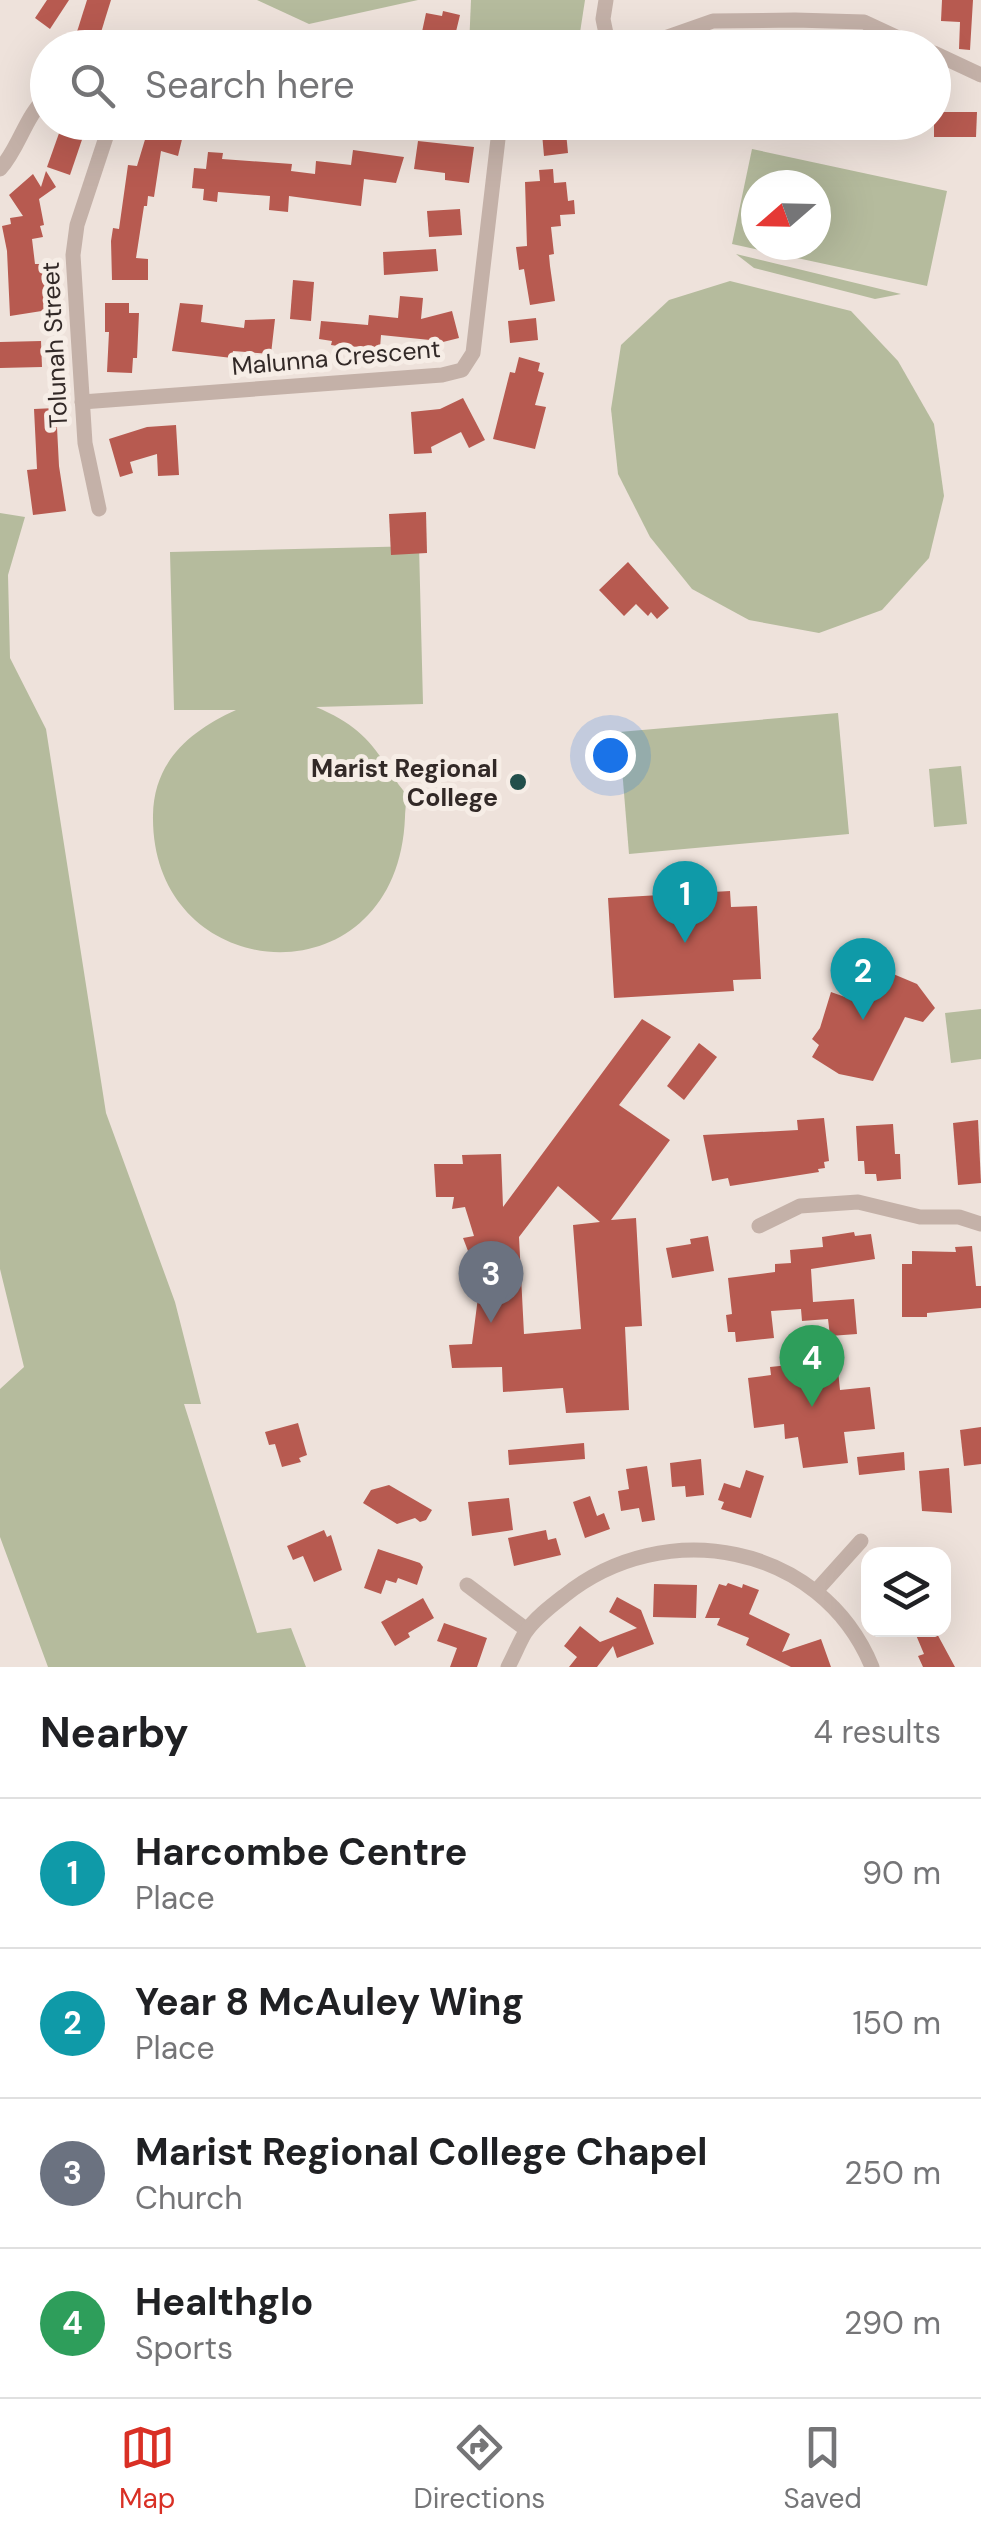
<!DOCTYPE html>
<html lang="en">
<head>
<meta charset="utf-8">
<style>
	:root { --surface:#fff; --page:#f6f6f6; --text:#202124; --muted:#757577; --line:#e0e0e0; --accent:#d93025 }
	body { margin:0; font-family:"DM Sans",sans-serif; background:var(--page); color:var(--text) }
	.controls { position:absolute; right:30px; bottom:30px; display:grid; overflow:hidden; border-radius:20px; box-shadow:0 10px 40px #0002 }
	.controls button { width:90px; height:90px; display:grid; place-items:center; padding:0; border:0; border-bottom:2px solid var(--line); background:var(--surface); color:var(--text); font:50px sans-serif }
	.compass { position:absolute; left:741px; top:170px; width:90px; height:90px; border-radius:50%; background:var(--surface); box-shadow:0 10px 40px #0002; rotate:250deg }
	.you { position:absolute; left:610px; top:755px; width:35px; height:35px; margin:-25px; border:8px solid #fff; border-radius:50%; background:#1a73e8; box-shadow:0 0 0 15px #1a73e833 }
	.badge { display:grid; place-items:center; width:65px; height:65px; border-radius:50%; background:var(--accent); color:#fff; font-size:32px; font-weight:700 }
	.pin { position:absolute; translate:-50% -82px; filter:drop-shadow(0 2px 5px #0008) }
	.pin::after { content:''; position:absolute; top:52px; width:35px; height:30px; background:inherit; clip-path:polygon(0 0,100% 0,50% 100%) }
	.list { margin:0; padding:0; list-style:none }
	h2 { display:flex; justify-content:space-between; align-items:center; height:130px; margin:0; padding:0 40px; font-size:42px }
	h2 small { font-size:32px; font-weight:400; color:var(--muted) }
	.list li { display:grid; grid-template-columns:65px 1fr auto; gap:30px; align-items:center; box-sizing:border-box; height:150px; padding:0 40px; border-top:2px solid var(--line) }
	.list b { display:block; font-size:38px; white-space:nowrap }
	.list p { margin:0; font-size:32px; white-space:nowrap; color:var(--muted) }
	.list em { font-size:32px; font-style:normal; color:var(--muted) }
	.icon { flex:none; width:55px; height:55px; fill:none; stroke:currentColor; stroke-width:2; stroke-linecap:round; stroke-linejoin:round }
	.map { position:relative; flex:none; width:981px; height:1667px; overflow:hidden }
	.search { position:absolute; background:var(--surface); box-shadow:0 10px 40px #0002; left:30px; right:30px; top:30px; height:110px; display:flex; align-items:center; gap:25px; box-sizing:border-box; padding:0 35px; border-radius:55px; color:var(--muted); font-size:38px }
	.sheet { height:730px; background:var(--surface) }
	nav { display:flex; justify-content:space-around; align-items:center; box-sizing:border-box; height:140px; border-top:2px solid var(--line); background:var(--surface); font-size:28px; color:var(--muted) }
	nav a { display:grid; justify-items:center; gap:5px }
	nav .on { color:var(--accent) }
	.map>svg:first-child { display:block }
	.green { fill:#b5bb9d; fill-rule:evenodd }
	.building { fill:#b75a50; fill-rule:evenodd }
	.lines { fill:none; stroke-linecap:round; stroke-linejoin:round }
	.street { stroke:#c4b1a8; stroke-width:15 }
	.poi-dot { fill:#224f4b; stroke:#f6ede6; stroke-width:4 }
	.labels { text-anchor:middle; stroke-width:10; stroke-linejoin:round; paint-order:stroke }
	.street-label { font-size:25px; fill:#322927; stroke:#f6ede6 }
	.poi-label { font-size:25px; font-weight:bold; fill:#322927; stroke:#f6ede6; text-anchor:end }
</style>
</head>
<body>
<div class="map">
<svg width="981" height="1667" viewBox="0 0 981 1667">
	<rect width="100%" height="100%" fill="#eee2db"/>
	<!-- green -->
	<g class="green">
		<path d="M257 0H418L309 24Z"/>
		<path d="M471 0H585L579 39 567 47H469Z"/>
		<path d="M752 149 947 191 927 286 732 244ZM756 185H816V245H756Z"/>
		<path d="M736 254 901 294 875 299 754 268Z"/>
		<path d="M730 281 851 311 898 361 934 424 944 496 929 558 882 610 819 633 749 620 692 589 650 537 618 474 611 409 621 345 669 300Z"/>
		<path d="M0 513 25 517 8 575 10 658 46 729 106 1113 175 1302 201 1404H184L257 1633 291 1628 306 1667H48L0 1537V1389L24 1367 0 1269Z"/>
		<path d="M419 546 423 704 316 707C359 725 373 743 397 782 399 786 404 790 405 794 407 800 405 811 405 817 398 1006 150 989 153 815 154 761 190 731 236 710H174L170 552Z"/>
		<path d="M838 713 849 834 629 854 619 732Z"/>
		<path d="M961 766 967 824 934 827 929 769Z"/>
		<path d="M981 1009V1059L951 1063 945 1013Z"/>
	</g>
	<!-- building -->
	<g class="building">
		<path d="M47 0H69L50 29 35 18Z"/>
		<path d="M87 0H111L97 45 75 38Z"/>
		<path d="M942 0H973L970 50 959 49 960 22 941 21Z"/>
		<path d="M443 11 460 15 452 48 419 46 426 13 442 16Z"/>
		<path d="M125 33 167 42V48H122Z"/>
		<path d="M934 112H977L976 137H934Z"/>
		<path d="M63 122H88L70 175 47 167Z"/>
		<path d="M153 122 184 131 178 156 161 151 154 197 148 196 147 206H144L136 258 148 259V280H112L111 241 113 228 119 229 128 165 137 166 147 133 150 134Z"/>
		<path d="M541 122H565L568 153 544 156Z"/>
		<path d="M418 141 474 147 469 183 445 180V173L414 169Z"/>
		<path d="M353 150 404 157 396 183 364 179 361 206 289 196 288 212 269 210 270 196 218 192 217 202 203 200 204 189 192 188 194 168 206 169 208 152 223 153 222 159 292 164 291 171 315 174 316 161 351 165Z"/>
		<path d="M553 169 554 183 566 182 568 201 574 200 575 214 560 215 561 226 551 227 554 254 549 255 550 266 555 301 530 305 524 269 519 270 516 247 527 246 525 182 540 181 539 170Z"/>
		<path d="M46 171 56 187 39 199 44 225 40 226 43 237 32 239 35 264H44L48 310 10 316 7 251 2 226 11 224 10 218 23 216 9 195 33 174 41 187Z"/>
		<path d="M460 209 462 235 429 237 427 211Z"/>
		<path d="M436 249 438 271 384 275 383 252Z"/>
		<path d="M293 280 314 282 311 321 290 319Z"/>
		<path d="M400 296 423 298 421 319 452 311 459 338 431 345 430 340 381 335 380 348H371V351L331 345 332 341 319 339 321 321 368 325 369 315 398 318Z"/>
		<path d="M105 303H129V313H139L137 358H133L132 373 107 372 109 332H105Z"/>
		<path d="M180 303 203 305 201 322 244 328 245 320 275 319 271 354 233 351 232 358 172 351Z"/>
		<path d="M536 318 538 340 510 343 508 321Z"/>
		<path d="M41 341 42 367 0 368V342Z"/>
		<path d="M519 357 540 363 538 371 544 373 535 405 546 407 535 449 493 439 510 372 515 373Z"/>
		<path d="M463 398 485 440 469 448 461 432 431 447 432 453 414 454 411 412 440 409Z"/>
		<path d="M56 408 59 466 66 511 33 515 27 470 37 469 34 409Z"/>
		<path d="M176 425 179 475 158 476 157 454 130 462 133 473 120 477 109 439 147 427Z"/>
		<path d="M426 512 427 553 391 555 389 514Z"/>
		<path d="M628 562 669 608 657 619 651 612 648 616 636 604 624 616 599 590Z"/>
		<path d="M730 891 731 907 757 906 761 979 733 980 734 991 614 998 608 898Z"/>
		<path d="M860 960 917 984 935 1008 923 1022 905 1017 873 1081 839 1074 812 1057 819 1045 812 1039 820 1028 831 992 845 997Z"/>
		<path d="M642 1019 671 1037 619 1105 670 1140 611 1220 636 1218 642 1326 625 1327 629 1410 566 1413 563 1388 503 1392 502 1367 452 1368 449 1345 472 1344 480 1282 463 1238 474 1236 465 1207 452 1209 454 1197H436L434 1164H463L462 1155 501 1154 503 1207ZM558 1186 600 1222 573 1225 581 1329 524 1334 519 1237Z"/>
		<path d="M699 1043 717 1057 684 1100 667 1086Z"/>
		<path d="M824 1118 829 1161 824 1162 825 1168 818 1169 819 1172 730 1186 728 1178 712 1181 703 1135 798 1130 797 1120Z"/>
		<path d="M978 1120 981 1183 958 1185 953 1123Z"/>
		<path d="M893 1124 895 1154H900L901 1179 877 1181 876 1174H865L864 1161H858L856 1126Z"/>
		<path d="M854 1232 855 1236 871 1234 875 1259 811 1269 813 1302 854 1299 857 1334 830 1336 828 1319 802 1321 801 1309 771 1311 774 1338 736 1342 735 1332H728L726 1315 732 1314 728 1278 775 1272V1264L791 1263 790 1250 823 1247 822 1237Z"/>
		<path d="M708 1236 714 1271 672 1278 666 1248 691 1244 690 1239Z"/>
		<path d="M972 1246 976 1286H981V1308L927 1313V1317H902V1264H912V1251L956 1252 955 1247Z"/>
		<path d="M837 1360 840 1390 870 1387 875 1429 844 1432 848 1463 803 1468 798 1437 785 1439 784 1424 754 1428 748 1378 771 1375 770 1367Z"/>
		<path d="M298 1423 307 1455 299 1458 301 1462 282 1467 275 1444 269 1445 265 1432Z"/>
		<path d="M981 1427V1464L964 1466 960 1430Z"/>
		<path d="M584 1443 585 1459 509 1465 508 1450Z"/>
		<path d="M904 1452 905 1470 859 1475 857 1457Z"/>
		<path d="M701 1459 704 1495 686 1497 685 1486 672 1487 670 1463Z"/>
		<path d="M647 1466 655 1520 642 1522 639 1508 621 1511 618 1491 629 1489 626 1469Z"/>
		<path d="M949 1468 952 1513 922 1511 919 1471Z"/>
		<path d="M746 1470 764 1476 751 1518 721 1509 724 1502 718 1500 724 1483 740 1488Z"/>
		<path d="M389 1485 432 1510 426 1520 420 1522 415 1518 397 1524 363 1503 371 1490Z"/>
		<path d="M590 1496 597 1516 604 1513 610 1529 585 1538 573 1502Z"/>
		<path d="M509 1498 513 1530 472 1536 468 1502Z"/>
		<path d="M324 1530 327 1537 331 1535 342 1570 314 1582 303 1556 293 1560 287 1546Z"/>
		<path d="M546 1530 548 1540 556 1538 561 1555 514 1566 508 1538Z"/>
		<path d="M378 1549 420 1563 423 1567 417 1585 398 1578 396 1583 386 1580 381 1594 364 1588Z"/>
		<path d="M728 1583 742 1588 743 1584 759 1590 749 1614 790 1634 782 1652 821 1639 831 1667H791L746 1645 749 1638 717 1625 720 1618H705L719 1584 726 1586Z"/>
		<path d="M654 1584 697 1585 696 1618 653 1617Z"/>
		<path d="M617 1597 641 1610 654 1644 617 1658 613 1646 597 1667H569L577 1657 564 1646 580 1626 600 1642 637 1628 609 1612Z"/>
		<path d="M423 1598 434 1618 408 1633 410 1637 395 1646 381 1622Z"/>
		<path d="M444 1623 487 1638 477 1667H450L457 1648 437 1641Z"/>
		<path d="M928 1630H935L955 1667H923L918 1656 924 1654 916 1635Z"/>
	</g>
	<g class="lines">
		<!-- street -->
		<g class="street">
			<path d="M606 0 603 19 609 48"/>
			<path d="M636 48 713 21 795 20 864 22 920 48"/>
			<path d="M934 53 981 75"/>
			<path d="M218 122 256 131 356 122"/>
			<path d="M0 169C20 147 25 115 48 96"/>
			<path d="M82 402 442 375 462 370 473 353 500 122"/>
			<path d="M99 509 85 443 73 255 77 225 111 122"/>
			<path d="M759 1226 800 1206 858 1202 920 1217H959L981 1224"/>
			<path d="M467 1585 527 1630"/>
			<path d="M816 1591 861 1541"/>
			<path d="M508 1667C514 1656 519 1643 525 1633 534 1619 551 1606 564 1596 664 1515 821 1543 872 1667"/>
		</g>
	</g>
	<!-- markers -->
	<circle class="poi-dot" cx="518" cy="782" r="10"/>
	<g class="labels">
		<!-- street labels -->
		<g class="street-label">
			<text transform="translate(54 345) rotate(-93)" y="9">Tolunah Street</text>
			<text transform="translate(336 357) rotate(-5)" y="9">Malunna Crescent</text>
		</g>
		<!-- poi labels -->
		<g class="poi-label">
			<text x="498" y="777">Marist Regional<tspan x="498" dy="29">College</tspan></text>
		</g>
	</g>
</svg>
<div class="controls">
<button><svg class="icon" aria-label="layers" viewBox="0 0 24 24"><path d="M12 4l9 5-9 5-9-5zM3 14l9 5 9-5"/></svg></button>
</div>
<svg class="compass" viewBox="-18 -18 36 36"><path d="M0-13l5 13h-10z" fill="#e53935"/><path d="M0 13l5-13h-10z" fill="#757577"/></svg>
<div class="you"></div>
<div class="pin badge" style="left:685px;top:943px;background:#0f9aa8">1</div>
<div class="pin badge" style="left:863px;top:1020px;background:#0f9aa8">2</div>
<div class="pin badge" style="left:491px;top:1323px;background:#6b7280">3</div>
<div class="pin badge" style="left:812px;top:1407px;background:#2e9e5b">4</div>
<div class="search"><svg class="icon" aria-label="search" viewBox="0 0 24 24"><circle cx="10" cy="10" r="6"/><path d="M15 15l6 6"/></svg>Search here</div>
</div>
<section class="sheet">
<h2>Nearby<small>4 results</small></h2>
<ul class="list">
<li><span class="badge" style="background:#0f9aa8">1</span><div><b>Harcombe Centre</b><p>Place</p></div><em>90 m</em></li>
<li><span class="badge" style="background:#0f9aa8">2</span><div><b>Year 8 McAuley Wing</b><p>Place</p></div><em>150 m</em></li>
<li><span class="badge" style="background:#6b7280">3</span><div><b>Marist Regional College Chapel</b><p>Church</p></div><em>250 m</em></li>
<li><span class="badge" style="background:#2e9e5b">4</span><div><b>Healthglo</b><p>Sports</p></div><em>290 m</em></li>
</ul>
</section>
<nav>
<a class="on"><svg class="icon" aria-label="map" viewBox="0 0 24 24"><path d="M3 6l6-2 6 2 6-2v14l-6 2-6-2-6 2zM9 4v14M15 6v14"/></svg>Map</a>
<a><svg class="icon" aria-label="directions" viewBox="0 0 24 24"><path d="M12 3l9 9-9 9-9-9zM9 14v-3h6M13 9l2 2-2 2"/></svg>Directions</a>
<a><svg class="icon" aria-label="saved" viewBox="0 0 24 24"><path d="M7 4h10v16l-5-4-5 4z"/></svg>Saved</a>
</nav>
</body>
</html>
